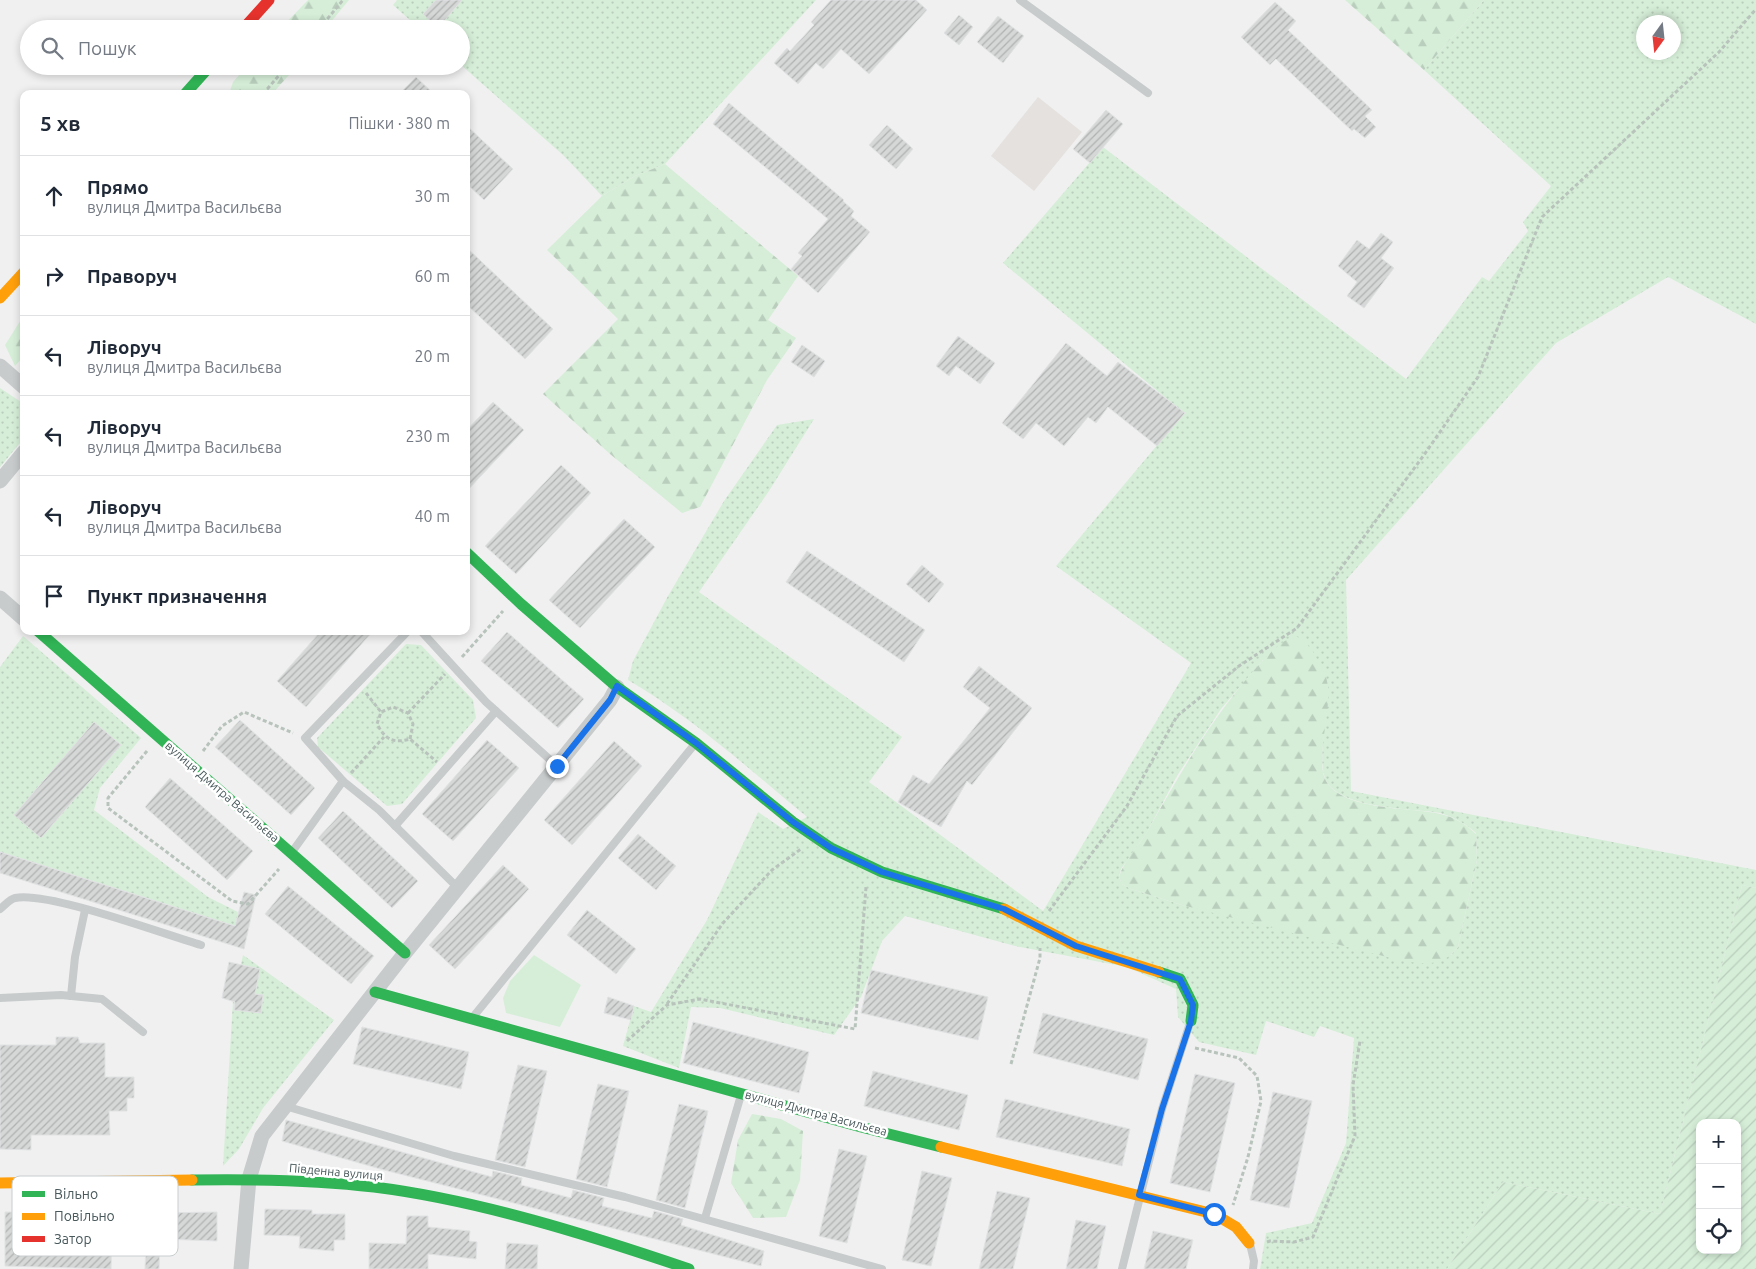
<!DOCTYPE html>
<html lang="uk">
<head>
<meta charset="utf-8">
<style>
	:root { --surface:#fff; --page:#f6f6f7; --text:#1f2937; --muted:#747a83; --line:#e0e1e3 }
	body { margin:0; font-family:Ubuntu,sans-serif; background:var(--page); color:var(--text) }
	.controls { position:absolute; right:15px; bottom:15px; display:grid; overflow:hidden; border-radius:10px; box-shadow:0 2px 8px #0003 }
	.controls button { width:45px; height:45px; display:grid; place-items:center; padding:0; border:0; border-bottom:1px solid var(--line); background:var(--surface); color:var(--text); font:25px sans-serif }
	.compass { position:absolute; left:1636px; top:15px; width:45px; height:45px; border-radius:50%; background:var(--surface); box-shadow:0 2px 8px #0003; rotate:195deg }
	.stop { position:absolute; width:15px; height:15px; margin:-11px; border:4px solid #1a73e8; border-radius:50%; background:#fff }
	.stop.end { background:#1a73e8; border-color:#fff; box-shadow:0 1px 5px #0008 }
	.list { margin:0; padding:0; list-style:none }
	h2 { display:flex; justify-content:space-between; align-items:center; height:65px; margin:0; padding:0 20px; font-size:21px }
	h2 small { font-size:16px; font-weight:400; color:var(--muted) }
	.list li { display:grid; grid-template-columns:32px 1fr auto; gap:15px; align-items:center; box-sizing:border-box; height:80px; padding:0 20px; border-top:1px solid var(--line) }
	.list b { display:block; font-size:19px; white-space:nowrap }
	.list p { margin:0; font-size:16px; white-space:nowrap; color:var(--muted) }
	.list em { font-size:16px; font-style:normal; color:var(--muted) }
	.icon { flex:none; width:28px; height:28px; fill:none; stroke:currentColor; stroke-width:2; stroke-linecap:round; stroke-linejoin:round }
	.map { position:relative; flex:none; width:1756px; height:1269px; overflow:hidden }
	.search { position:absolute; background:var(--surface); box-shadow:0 2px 8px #0003; left:20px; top:20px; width:450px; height:55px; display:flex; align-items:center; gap:12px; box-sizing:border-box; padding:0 18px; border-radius:28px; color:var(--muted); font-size:19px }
	.panel { position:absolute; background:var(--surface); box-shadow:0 2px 8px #0003; left:20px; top:90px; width:450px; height:545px; border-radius:10px }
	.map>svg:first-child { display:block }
	.commercial { fill:#e5e1de }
	.grass { fill:url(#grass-dots); fill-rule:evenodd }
	.forest { fill:url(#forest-firs) }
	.park { fill:#d6eed8 }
	.garden { fill:url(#garden-furrows); fill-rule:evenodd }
	.building { fill:url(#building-hatch); stroke:#e1e2e3 }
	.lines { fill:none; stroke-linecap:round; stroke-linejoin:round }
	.path { stroke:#b8c3bc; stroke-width:3; stroke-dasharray:4 2.5; stroke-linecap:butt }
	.lane { stroke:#c7cbcc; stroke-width:8 }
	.street { stroke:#c7cbcc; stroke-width:15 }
	.fast { stroke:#30b455; stroke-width:11 }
	.slow { stroke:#ff9f0a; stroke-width:11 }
	.jam { stroke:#e5322d; stroke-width:11 }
	.route { stroke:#1a73e8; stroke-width:6 }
	.labels { text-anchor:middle; stroke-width:5; stroke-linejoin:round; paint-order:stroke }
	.street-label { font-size:12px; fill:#48585b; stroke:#fff }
	.key { fill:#fff; stroke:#c8cdce; stroke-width:1 }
	.key-label { font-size:14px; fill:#48585b }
</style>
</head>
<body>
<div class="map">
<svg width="1756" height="1269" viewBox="0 0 1756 1269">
	<defs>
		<pattern id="grass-dots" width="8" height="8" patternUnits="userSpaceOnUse" patternTransform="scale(1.25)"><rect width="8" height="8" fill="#d6eed8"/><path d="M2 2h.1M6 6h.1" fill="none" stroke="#b9cebc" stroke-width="1.8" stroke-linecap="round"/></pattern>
		<pattern id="forest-firs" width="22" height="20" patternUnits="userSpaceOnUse" patternTransform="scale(1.25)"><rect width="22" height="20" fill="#d6eed8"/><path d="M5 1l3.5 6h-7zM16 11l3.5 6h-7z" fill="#b9cebc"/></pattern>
		<pattern id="garden-furrows" width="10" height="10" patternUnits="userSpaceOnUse" patternTransform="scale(1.25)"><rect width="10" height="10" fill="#d6eed8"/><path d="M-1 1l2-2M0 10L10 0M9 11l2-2" fill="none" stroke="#b9cebc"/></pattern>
		<pattern id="building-hatch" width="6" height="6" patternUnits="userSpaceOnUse" patternTransform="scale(1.25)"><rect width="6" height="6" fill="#d6d8d8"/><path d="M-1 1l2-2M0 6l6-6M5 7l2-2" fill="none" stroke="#b0b2b2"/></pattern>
	</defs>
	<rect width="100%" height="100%" fill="#f0f0f0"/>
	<!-- commercial -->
	<path class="commercial" d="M1038 97 1082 132 1034 191 991 156Z"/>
	<!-- grass -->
	<g class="grass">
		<path d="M397 0H816L665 164 635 176 602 196 563 155 461 65V29H420L393 5Z"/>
		<path d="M1484 0H1756V324L1668 277 1556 343 1346 580 1351 791 1756 870V888L1742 885 1660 1214 1503 1182 1447 1269H1260L1266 1233 1312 1223 1346 1143 1354 1038 1320 1026 1314 1037 1266 1021 1256 1055 1199 1042 1178 1017 1176 989 1127 967 1015 946 905 916 882 941 861 997 834 1035 720 1008 691 1007 679 1068 623 1046 634 1006 651 1012 707 920 758 812 783 829 807 817C749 769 693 718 628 680L633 661 668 596 724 501 777 425 814 419 769 491 699 592 902 737 869 782 1043 911 1191 663 1056 566 1184 413 1003 263 1103 147 1406 379 1482 277 1489 281 1528 231 1523 222 1551 186 1424 70ZM1644 22H1674V52H1644ZM1263 660 1328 687C1329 715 1318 747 1324 775 1332 810 1413 808 1440 813 1454 817 1466 824 1476 833L1477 860 1458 947 1451 955 1182 905 1131 889 1122 884 1119 877 1121 869 1146 834 1177 776 1221 709Z"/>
		<path d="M0 388 24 404V438L0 467Z"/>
		<path d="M23 636 141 738 100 788 94 810 208 897 238 912 235 926 0 852V667Z"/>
		<path d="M406 644 421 645 473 700 476 718 402 804 387 806 318 747 317 738Z"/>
		<path d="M243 955 334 1020 263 1108 239 1149 223 1166 233 1001Z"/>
	</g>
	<!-- forest -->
	<g class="forest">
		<path d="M308 0H349L325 29H280Z"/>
		<path d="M1345 0H1484L1424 70Z"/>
		<path d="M247 66H297L272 94H229L233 82Z"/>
		<path d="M665 164 798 276 768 320 796 338 767 380 700 507 682 513 610 454 543 394 618 319 547 250 602 196 635 176Z"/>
		<path d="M24 315V356L15 366 5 345Z"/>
		<path d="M1294 636C1306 639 1310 645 1315 656 1321 666 1327 675 1328 687 1331 711 1315 761 1326 781 1343 811 1411 807 1440 814 1454 817 1466 824 1476 834L1477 860 1458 947C1442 968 1423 964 1399 960L1182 905 1131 889 1122 884 1119 877C1124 860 1138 847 1147 832 1178 777 1208 724 1249 676 1262 661 1276 644 1294 636Z"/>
		<path d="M752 1114 781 1119 803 1131 800 1180 786 1217 753 1218 731 1183 738 1140Z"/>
	</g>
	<!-- park -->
	<path class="park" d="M534 955 581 985 560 1027 506 1013 503 998 510 981Z"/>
	<!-- garden -->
	<path class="garden" d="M1742 885 1756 888V1269H1447L1503 1182 1660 1214ZM1700 1123H1737V1250H1700Z"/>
	<!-- building -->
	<g class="building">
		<path d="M436 0H462L438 28 423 14Z"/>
		<path d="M831 0H916L927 10 869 74 841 49 823 69 816 63 798 84 774 63 787 48 790 51 814 25 811 22Z"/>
		<path d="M1275 2 1296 21 1288 30 1372 110 1365 116 1376 127 1365 138 1354 129 1352 131 1276 59 1270 65 1241 37Z"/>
		<path d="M959 15 973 27 959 45 944 33Z"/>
		<path d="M998 16 1024 36 1003 63 977 42Z"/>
		<path d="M416 77 434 94H399Z"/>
		<path d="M729 103 844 200 843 201 854 211 851 216 870 232 818 293 791 269 802 256 798 253 828 219 713 124Z"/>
		<path d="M1106 110 1123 124 1090 163 1073 149Z"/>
		<path d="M466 125 513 169 484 200 466 183Z"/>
		<path d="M887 125 913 149 896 169 869 145Z"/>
		<path d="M1381 233 1393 242 1381 258 1394 268 1364 308 1347 296 1357 282 1338 266 1357 240 1369 249Z"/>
		<path d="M466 247 553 329 525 359 466 304Z"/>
		<path d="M958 336 995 363 980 384 956 366 949 376 936 366Z"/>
		<path d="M1066 343 1107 376 1118 362 1185 413 1157 446 1108 407 1096 423 1088 417 1064 446 1036 423 1023 439 1002 423Z"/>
		<path d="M802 345 825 361 814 377 791 362Z"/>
		<path d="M493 402 524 430 466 492V431Z"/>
		<path d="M561 465 591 493 516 574 485 546Z"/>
		<path d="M624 519 655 547 580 628 549 600Z"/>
		<path d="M807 551 925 630 904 662 786 582Z"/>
		<path d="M922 565 944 584 929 603 906 584Z"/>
		<path d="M321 631H373L306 707 277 681Z"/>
		<path d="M507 632 584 699 558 728 481 661Z"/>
		<path d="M979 666 1032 708 972 785 967 781 941 827 898 802 913 775 929 784 990 708 963 687Z"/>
		<path d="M240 720 315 788 291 815 215 747Z"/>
		<path d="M94 722 121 745 41 838 14 815Z"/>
		<path d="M487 740 519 768 453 841 422 814Z"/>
		<path d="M614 741 642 766 572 845 544 820Z"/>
		<path d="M170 778 253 851 227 880 145 807Z"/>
		<path d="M343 811 418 881 392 908 318 838Z"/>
		<path d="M638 834 676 866 656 890 618 858Z"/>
		<path d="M0 852 235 926 244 892 256 895 244 949 0 873Z"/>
		<path d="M503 865 529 889 455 969 429 945Z"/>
		<path d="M288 886 374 956 351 984 265 914Z"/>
		<path d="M587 910 636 949 616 974 567 935Z"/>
		<path d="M229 962 260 969 255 994 263 995 261 1013 234 1010 235 1002 222 998Z"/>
		<path d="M871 970 988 997 978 1040 861 1013Z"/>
		<path d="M608 997 634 1006 631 1020 604 1013Z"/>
		<path d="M1043 1013 1148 1039 1138 1080 1033 1053Z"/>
		<path d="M693 1022 809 1052 799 1093 683 1063Z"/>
		<path d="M362 1027 469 1052 461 1089 353 1064Z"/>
		<path d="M56 1037H78L80 1043H105V1077H134V1098H127V1111H109L110 1135H31V1150L0 1149V1045H56Z"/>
		<path d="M518 1065 547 1071 525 1167 495 1160Z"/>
		<path d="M873 1071 968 1095 959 1130 864 1106Z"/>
		<path d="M1195 1074 1235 1083 1210 1192 1170 1183Z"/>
		<path d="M598 1084 629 1091 607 1187 576 1179Z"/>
		<path d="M1273 1092 1312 1101 1289 1208 1250 1200Z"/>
		<path d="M1005 1099 1130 1129 1122 1166 996 1137Z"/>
		<path d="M679 1104 708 1111 685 1208 656 1200Z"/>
		<path d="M286 1120 492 1177 493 1171 522 1178 521 1185 571 1198 573 1190 604 1198 602 1206 652 1218 654 1211 683 1219 681 1225 764 1251 761 1266 384 1170 282 1141Z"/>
		<path d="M839 1149 867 1156 847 1243 819 1236Z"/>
		<path d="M922 1171 952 1178 931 1266 902 1260Z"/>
		<path d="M997 1191 1030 1198 1013 1269H979Z"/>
		<path d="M147 1204 160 1205V1213L217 1212V1241L163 1239V1242H160L159 1269H145L146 1242H140V1239H112L111 1269 5 1266V1212L140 1214 147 1212Z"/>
		<path d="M265 1209 312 1210V1214H345V1240H334V1251L299 1248 300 1236 264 1235Z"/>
		<path d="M407 1216H428V1227L470 1231 469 1241 477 1242 476 1259 428 1254V1269H369V1243L406 1244Z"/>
		<path d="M1076 1220 1106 1226 1097 1269H1066Z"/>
		<path d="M1153 1231 1193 1240 1186 1269H1144Z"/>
		<path d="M507 1243 538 1245 537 1269H505Z"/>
	</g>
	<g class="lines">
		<!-- path -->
		<g class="path">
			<path d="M319 29 343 0"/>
			<path d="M263 94 287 66"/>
			<path d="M462 657 503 611"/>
			<path d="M366 693 381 712"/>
			<path d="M408 713 445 674"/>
			<path d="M410 739 413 724 408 713 393 707 381 712 377 724C385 739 393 744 410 739L437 762"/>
			<path d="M147 751 108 798V808L232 901 248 904 279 869"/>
			<path d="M203 751 222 726 244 712 293 733"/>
			<path d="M351 773 384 737"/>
			<path d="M1049 911 1127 806 1177 716 1239 666 1297 628 1424 455 1478 377 1542 217 1719 52 1756 9"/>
			<path d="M667 1004 723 923 772 870 801 849"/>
			<path d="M627 1041 667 1005 700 999 855 1029 866 887"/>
			<path d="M1195 1048 1239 1058 1257 1076 1261 1101 1248 1157 1233 1205"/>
			<path d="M1011 1064 1040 958V948"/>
			<path d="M1267 1242 1270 1241 1294 1242 1313 1237 1355 1136 1353 1085 1360 1041"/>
		</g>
		<!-- lane -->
		<g class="lane">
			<path d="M1020 0 1148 93"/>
			<path d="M408 631 305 738 343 781 379 810 458 888"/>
			<path d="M421 631 486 702 557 766"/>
			<path d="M395 826 496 711"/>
			<path d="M292 852 343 781"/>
			<path d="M0 909C4 906 10 899 15 898 48 891 163 934 201 945"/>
			<path d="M71 996 75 957 85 910"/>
			<path d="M0 998 61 995 102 999 143 1032"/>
			<path d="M473 1017 694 745"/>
			<path d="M285 1106 454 1156 625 1197 882 1269"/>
			<path d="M705 1218 741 1095"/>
			<path d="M1250 1244 1254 1261 1253 1269"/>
			<path d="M1122 1269 1162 1109 1190 1023"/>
		</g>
		<!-- street -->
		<g class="street">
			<path d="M0 366 24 387"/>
			<path d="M0 481 24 452"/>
			<path d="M0 598 24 619"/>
			<path d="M241 1269 249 1179 262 1136 405 953 610 700 617 687"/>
		</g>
		<!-- fast -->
		<g class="fast">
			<path d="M185 94 210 66"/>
			<path d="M466 552 521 604 617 687 696 743 793 822 831 848 882 872 1004 909"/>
			<path d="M38 631 405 953"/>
			<path d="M1159 972 1180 979 1193 1005 1191 1021"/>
			<path d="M375 992 861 1127 941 1147"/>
			<path d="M192 1180C252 1179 314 1180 374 1187 478 1200 589 1235 689 1269"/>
		</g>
		<!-- slow -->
		<g class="slow">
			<path d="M0 298 24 272"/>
			<path d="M1004 909 1076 946 1159 972"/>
			<path d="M941 1147 1214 1214 1236 1227 1249 1243"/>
			<path d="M0 1183 192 1180"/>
		</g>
		<!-- jam -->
		<path class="jam" d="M243 29 269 0"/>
	</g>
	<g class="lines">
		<!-- route -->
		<path class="route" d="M557 766 610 700 617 686 696 743 793 822 831 848 882 872 1004 909 1076 946 1180 979 1193 1005 1191 1021 1162 1109 1139 1195 1214 1214"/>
	</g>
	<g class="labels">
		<!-- street labels -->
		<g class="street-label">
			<text transform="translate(222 792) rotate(41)" y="4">вулиця Дмитра Васильєва</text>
			<text transform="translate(816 1113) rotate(15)" y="4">вулиця Дмитра Васильєва</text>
			<text transform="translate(336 1172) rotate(5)" y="4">Південна вулиця</text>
		</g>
	</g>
	<!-- legend -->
	<rect x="12" y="1176" width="166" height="80" rx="8" class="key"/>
	<rect x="22" y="1191" width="23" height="6" fill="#30b455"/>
	<rect x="22" y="1213" width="23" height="7" fill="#ff9f0a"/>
	<rect x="22" y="1236" width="23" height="6" fill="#e5322d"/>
	<g class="key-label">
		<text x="54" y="1199">Вільно</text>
		<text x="54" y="1221">Повільно</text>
		<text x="54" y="1244">Затор</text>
	</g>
</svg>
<div class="controls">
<button>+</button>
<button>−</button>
<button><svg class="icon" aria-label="locate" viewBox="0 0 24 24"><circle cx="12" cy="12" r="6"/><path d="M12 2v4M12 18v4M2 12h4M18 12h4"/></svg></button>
</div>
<svg class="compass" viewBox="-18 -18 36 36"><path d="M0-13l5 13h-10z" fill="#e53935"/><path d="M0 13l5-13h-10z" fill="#747a83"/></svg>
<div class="stop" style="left:1214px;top:1214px"></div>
<div class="stop end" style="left:557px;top:766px"></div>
<div class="search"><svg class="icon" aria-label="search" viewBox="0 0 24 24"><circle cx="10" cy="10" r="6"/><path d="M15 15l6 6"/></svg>Пошук</div>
<section class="panel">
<h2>5 хв<small>Пішки · 380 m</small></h2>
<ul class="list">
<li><svg class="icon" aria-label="ahead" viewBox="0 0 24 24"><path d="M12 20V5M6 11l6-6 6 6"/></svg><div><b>Прямо</b><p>вулиця Дмитра Васильєва</p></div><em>30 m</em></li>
<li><svg class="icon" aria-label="right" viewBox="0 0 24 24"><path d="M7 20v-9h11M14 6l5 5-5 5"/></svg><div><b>Праворуч</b></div><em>60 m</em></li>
<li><svg class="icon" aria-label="left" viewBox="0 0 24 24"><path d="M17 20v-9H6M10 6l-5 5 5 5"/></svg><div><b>Ліворуч</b><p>вулиця Дмитра Васильєва</p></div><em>20 m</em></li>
<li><svg class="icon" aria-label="left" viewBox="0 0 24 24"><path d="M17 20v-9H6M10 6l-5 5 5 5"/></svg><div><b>Ліворуч</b><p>вулиця Дмитра Васильєва</p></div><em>230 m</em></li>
<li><svg class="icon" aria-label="left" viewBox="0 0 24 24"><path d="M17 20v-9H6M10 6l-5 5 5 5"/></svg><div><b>Ліворуч</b><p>вулиця Дмитра Васильєва</p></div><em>40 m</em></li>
<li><svg class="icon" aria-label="arrive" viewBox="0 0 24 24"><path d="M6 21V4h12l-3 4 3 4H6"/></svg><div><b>Пункт призначення</b></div></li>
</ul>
</section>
</div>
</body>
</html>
